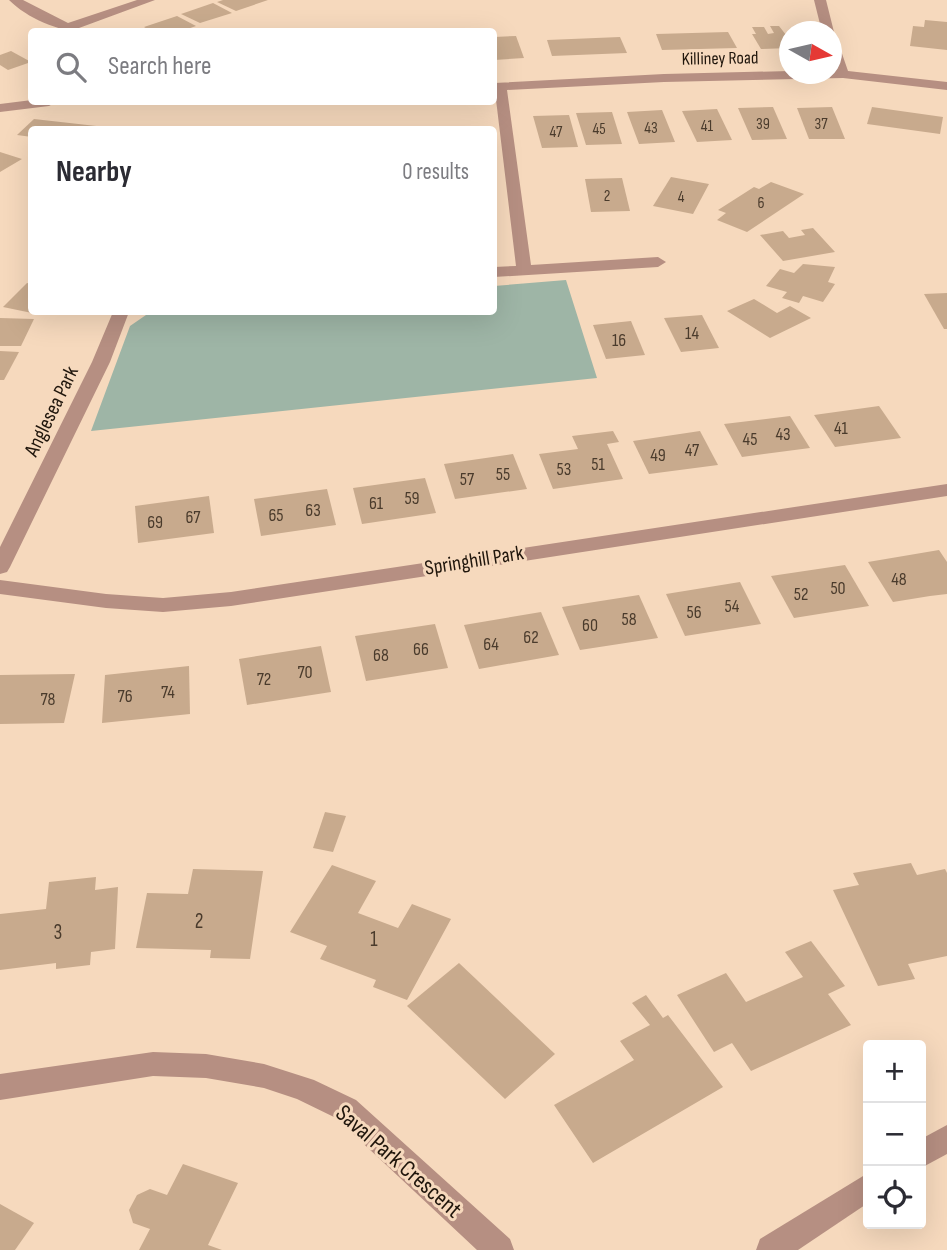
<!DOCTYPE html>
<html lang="en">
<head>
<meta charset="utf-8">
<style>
	:root { --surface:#fff; --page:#f2f2f3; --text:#2b2b33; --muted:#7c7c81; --line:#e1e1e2 }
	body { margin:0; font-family:"Sofia Sans Condensed",sans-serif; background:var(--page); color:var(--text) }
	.controls { position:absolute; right:21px; bottom:21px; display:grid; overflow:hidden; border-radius:7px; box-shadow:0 7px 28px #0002 }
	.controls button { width:63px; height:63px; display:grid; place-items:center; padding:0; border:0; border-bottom:2px solid var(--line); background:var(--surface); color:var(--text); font:35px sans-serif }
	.compass { position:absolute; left:779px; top:21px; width:63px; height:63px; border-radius:50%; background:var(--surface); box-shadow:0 7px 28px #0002; rotate:98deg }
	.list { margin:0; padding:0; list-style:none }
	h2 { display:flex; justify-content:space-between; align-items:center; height:91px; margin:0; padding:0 28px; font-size:30px }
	h2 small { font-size:23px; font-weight:400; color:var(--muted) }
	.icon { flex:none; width:38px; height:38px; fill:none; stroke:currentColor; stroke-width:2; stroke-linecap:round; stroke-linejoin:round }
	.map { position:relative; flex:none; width:947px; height:1250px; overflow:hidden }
	.search { position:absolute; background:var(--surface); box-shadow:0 7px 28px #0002; left:28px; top:28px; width:469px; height:77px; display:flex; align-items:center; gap:18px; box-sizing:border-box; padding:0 24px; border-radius:7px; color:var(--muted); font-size:26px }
	.panel { position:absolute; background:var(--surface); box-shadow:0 7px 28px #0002; left:28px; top:126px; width:469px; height:189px; border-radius:7px }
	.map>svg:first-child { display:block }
	.green { fill:#9eb5a6 }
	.building { fill:#c8aa8d }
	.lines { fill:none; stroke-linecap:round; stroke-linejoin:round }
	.minor { fill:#b68f82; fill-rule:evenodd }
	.labels { text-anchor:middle; stroke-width:6; stroke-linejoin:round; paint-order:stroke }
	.far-number-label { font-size:16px; fill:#4a3b2c }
	.far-street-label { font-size:18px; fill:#20160c; stroke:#f6d9bd }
	.number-label { font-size:18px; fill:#4a3b2c }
	.street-label { font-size:21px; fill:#20160c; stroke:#f6d9bd }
	.near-number-label { font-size:21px; fill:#4a3b2c }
	.near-street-label { font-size:24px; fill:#20160c; stroke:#f6d9bd }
</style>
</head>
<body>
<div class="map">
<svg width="947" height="1250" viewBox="0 0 947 1250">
	<rect width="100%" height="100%" fill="#f6d9bd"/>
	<!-- green -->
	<path class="green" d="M566 280 597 378 91 431 130 326 146 315 160 312H494V286Z"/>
	<!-- building -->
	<g class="building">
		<path d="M223 0H268L236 11 217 2Z"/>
		<path d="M213 3 232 13 200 23 181 14Z"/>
		<path d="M177 16 196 26 179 32H152L144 27Z"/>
		<path d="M925 20 947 22V50L910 46 913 26 924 27Z"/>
		<path d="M770 26H779L790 40V48L761 49 752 34H756L752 27H764L768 34 774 33Z"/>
		<path d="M728 32 737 48 662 50 656 34Z"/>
		<path d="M516 36 524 58 494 60V37Z"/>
		<path d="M620 37 627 53 552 56 547 40Z"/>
		<path d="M11 51 31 62 8 70 0 65V55Z"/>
		<path d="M773 107 787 139 752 140 738 108Z"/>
		<path d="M832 107 845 139H809L797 108Z"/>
		<path d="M872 107 943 117 940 134 867 124Z"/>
		<path d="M717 109 732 140 697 142 682 111Z"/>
		<path d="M662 110 675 142 639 144 627 112Z"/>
		<path d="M612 112 622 144 586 145 576 113Z"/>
		<path d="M569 115 578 147 542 148 533 116Z"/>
		<path d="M34 119 105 127 103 130H32V137L17 135Z"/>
		<path d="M0 152 22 159 0 172Z"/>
		<path d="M671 177 709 184 693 214 653 206Z"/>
		<path d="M622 178 630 211 591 212 585 179Z"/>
		<path d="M771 182 804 194 747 232 717 220 726 213 718 210 754 187 759 189Z"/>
		<path d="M813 228 835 252 783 261 760 235 783 231 789 238 805 235 801 230Z"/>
		<path d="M803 264 835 267 828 282 835 284 823 302 803 296 799 303 782 298 787 292 766 286 780 269 794 273Z"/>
		<path d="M27 283 32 284V313L3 307Z"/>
		<path d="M947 293V329H944L924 294Z"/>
		<path d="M754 299 777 313 790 306 811 318 770 338 727 311Z"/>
		<path d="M702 315 719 348 681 352 664 318Z"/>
		<path d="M0 318 34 319 21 346H0Z"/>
		<path d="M631 321 645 355 606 359 593 325Z"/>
		<path d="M0 351 19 352 4 380H0Z"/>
		<path d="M879 406 901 438 835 447 814 415Z"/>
		<path d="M790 416 810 448 742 457 724 424Z"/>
		<path d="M613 431 619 442 607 444 623 479 553 489 539 454 578 449 572 436Z"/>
		<path d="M700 431 718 465 649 474 633 441Z"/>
		<path d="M513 454 527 489 455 499 444 464Z"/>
		<path d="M425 478 436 513 362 524 353 488Z"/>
		<path d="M327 489 336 525 261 536 254 499Z"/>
		<path d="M209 496 214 533 138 543 135 506Z"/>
		<path d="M939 550 947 562V594L930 596 893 602 868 562Z"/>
		<path d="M845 565 869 606 794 618 771 576Z"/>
		<path d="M740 582 761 624 685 636 666 594Z"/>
		<path d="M639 595 658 638 580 650 562 607Z"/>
		<path d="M541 612 559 655 479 669 464 625Z"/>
		<path d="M435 624 448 668 366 681 355 636Z"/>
		<path d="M321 646 331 692 247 705 239 659Z"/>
		<path d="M189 666 190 714 102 723 105 675Z"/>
		<path d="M75 674 64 723 0 724V675Z"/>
		<path d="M325 812 346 816 333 852 313 848Z"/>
		<path d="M911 863 917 875 945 869 947 873V956L908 964 915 979 878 986 833 890 859 885 853 873Z"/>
		<path d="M332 865 376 881 358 913 398 928 412 904 451 919 407 1000 373 987 376 980 320 959 327 946 290 932Z"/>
		<path d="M193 869 263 871 250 959 210 958 211 950 136 948 147 893 188 894Z"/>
		<path d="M96 877 95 890 118 887 115 949 91 952 90 965 56 969V963L0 970V914L46 909 49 882Z"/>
		<path d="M811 941 845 986 828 994 851 1025 751 1071 732 1043 714 1052 677 995 726 973 746 1002 803 977 785 952Z"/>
		<path d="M459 963 555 1054 505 1099 407 1006Z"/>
		<path d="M646 995 663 1018 668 1015 723 1087 593 1163 554 1105 634 1060 620 1041 650 1025 632 1003Z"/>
		<path d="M183 1164 238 1183 208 1245 222 1250H139L150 1229 133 1223 129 1210 137 1195 150 1189 167 1195Z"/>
		<path d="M0 1204 34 1223 15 1250H0Z"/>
	</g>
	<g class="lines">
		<!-- minor -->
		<g class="minor">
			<path d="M9 0H23L68 23 137 0H155L79 28 84 32C59 32 27 18 9 0Z"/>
			<path d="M814 0H826L834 32 832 35V32H822Z"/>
			<path d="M832 38 838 42 848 71 947 82V90L843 78 664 82 507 90 531 265 658 257 666 262 658 267 494 277V267L516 266 494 83 664 74 790 71V74H832V70H835L832 59Z"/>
			<path d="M32 100 56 102 49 106 0 112V104Z"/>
			<path d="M113 312H129L110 362 10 567 7 572 0 574V547L92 362Z"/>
			<path d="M947 484V496L231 606 163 612 106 608 0 594V580L106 594 163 598 231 592Z"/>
			<path d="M153 1052 206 1054 264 1064 314 1080 356 1100 510 1239 514 1250H477L336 1118 297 1099 264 1088 206 1078 153 1076 0 1100V1074Z"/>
			<path d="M947 1125V1154L921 1168V1139Z"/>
			<path d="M868 1173V1203L798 1250H756L760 1239Z"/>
		</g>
	</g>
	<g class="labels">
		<!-- far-number labels -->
		<g class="far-number-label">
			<text x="763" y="129">39</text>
			<text x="821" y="129">37</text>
			<text x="707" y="131">41</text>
			<text x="651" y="133">43</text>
			<text x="599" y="134">45</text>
			<text x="556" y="137">47</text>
			<text x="607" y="201">2</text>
			<text x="681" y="202">4</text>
			<text x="761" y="208">6</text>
		</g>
		<!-- far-street labels -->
		<g class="far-street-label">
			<text transform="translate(720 58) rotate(-1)" y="6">Killiney Road</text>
		</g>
		<!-- number labels -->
		<g class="number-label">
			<text x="692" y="339">14</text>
			<text x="619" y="346">16</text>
			<text x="841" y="434">41</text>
			<text x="783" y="440">43</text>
			<text x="750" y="445">45</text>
			<text x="692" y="456">47</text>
			<text x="658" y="461">49</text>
			<text x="598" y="470">51</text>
			<text x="564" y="475">53</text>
			<text x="503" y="480">55</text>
			<text x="467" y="485">57</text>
			<text x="412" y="504">59</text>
			<text x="376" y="509">61</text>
			<text x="313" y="516">63</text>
			<text x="276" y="521">65</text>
			<text x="193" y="523">67</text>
			<text x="155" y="528">69</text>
			<text x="899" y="585">48</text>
			<text x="838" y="594">50</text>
			<text x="801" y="600">52</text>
			<text x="732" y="612">54</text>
			<text x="694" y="618">56</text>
			<text x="629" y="625">58</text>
			<text x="590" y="631">60</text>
			<text x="531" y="643">62</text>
			<text x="491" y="650">64</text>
			<text x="421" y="655">66</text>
			<text x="381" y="661">68</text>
			<text x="305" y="678">70</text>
			<text x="264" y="685">72</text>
			<text x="168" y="698">74</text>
			<text x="125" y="702">76</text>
			<text x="48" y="705">78</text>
		</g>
		<!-- street labels -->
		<g class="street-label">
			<text transform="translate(51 411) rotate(-64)" y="7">Anglesea Park</text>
			<text transform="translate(474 560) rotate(-9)" y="7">Springhill Park</text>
		</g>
		<!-- near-number labels -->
		<g class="near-number-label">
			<text x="199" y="928">2</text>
			<text x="58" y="939">3</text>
			<text x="374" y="946">1</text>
		</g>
		<!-- near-street labels -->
		<g class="near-street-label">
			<text transform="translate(399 1161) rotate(41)" y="8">Saval Park Crescent</text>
		</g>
	</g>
</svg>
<div class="controls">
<button>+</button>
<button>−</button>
<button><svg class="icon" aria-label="locate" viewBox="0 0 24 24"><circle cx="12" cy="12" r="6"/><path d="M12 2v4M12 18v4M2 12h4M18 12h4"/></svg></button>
</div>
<svg class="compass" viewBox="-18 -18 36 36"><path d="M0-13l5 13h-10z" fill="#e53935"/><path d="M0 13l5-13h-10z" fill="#7c7c81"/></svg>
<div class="search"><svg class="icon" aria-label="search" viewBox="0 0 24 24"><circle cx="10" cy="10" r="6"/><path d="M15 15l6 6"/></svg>Search here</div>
<section class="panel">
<h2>Nearby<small>0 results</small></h2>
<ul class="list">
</ul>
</section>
</div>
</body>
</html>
